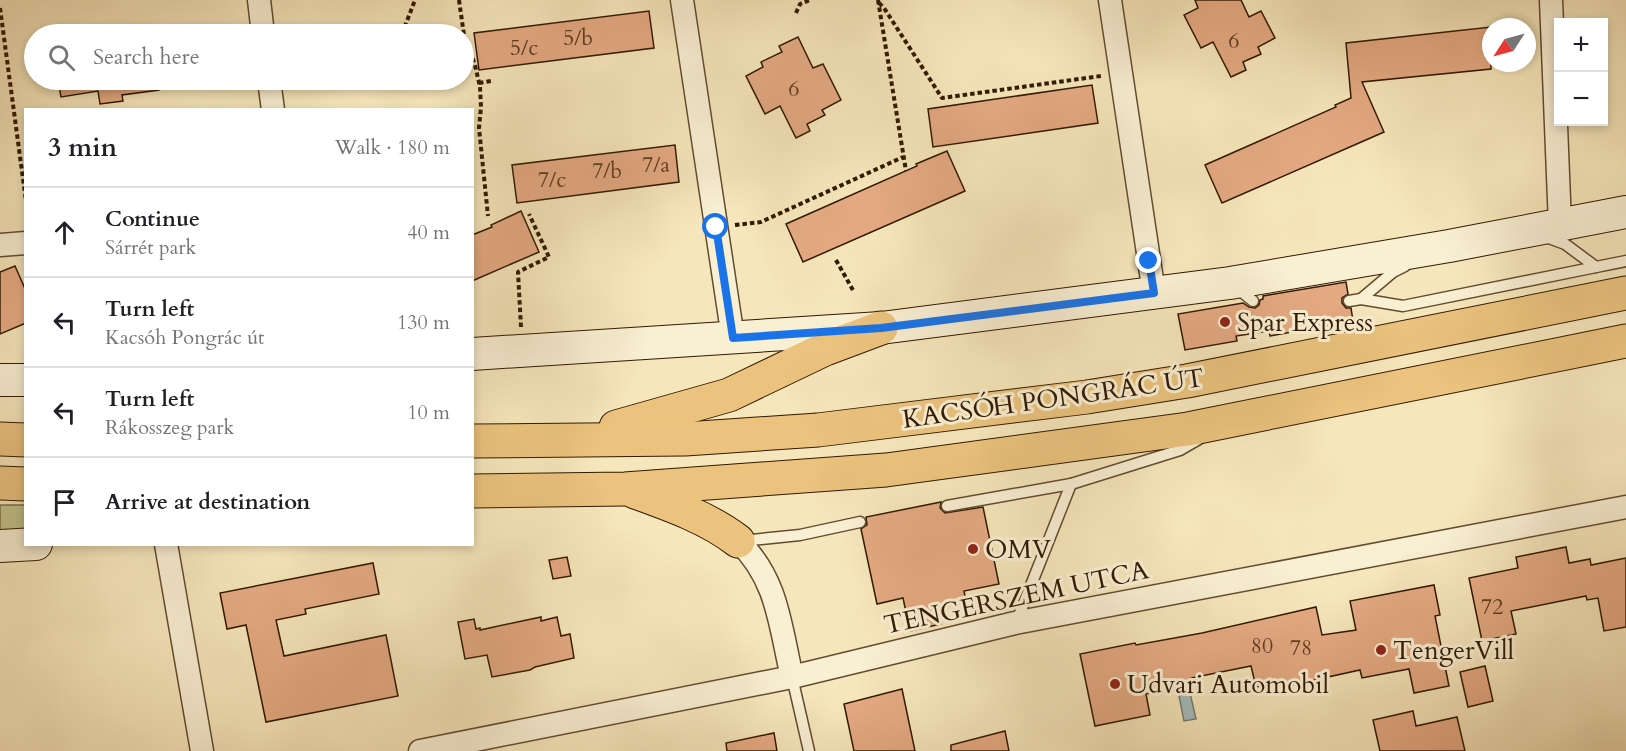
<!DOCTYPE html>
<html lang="en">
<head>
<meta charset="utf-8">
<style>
	:root { --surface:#fff; --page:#f2f2f2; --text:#202124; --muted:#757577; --line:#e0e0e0 }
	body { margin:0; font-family:Cardo,serif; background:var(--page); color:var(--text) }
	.controls { position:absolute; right:18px; top:18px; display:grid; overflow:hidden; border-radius:0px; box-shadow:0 3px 9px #0003 }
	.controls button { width:54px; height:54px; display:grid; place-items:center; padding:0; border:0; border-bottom:2px solid var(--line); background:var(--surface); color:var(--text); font:30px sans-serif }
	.compass { position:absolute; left:1482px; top:18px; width:54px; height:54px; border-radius:50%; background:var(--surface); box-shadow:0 3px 9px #0003; rotate:234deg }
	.stop { position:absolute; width:18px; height:18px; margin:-14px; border:4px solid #1a73e8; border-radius:50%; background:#fff }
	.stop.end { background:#1a73e8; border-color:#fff; box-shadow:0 2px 6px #0008 }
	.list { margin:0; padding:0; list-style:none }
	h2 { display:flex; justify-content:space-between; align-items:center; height:78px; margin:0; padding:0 24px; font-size:26px }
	h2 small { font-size:20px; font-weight:400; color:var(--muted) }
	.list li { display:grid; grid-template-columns:39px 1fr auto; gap:18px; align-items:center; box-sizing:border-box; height:90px; padding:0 24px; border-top:2px solid var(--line) }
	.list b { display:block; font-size:22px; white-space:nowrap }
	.list p { margin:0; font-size:20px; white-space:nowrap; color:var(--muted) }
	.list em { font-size:20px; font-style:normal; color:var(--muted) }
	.icon { flex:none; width:33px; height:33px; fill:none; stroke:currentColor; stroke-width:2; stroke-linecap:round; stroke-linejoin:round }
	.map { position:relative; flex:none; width:1626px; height:751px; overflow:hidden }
	.search { position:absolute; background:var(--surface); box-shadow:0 3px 9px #0003; left:24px; top:24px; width:450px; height:66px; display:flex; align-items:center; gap:15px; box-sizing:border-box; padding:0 21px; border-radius:33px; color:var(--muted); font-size:22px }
	.panel { position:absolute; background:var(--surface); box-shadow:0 3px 9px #0003; left:24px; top:108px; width:450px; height:438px; border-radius:0px }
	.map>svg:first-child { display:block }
	.green { fill:#c2c38c; stroke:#7a6e46; stroke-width:1.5 }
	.water { fill:#a3bcbc; stroke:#757b71; stroke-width:1.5 }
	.building { fill:#e4a982; stroke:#311901; stroke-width:1.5 }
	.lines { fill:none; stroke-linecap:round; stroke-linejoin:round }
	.lane-casing { stroke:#624c30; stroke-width:13 }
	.street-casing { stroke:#624c30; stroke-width:25 }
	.secondary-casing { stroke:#311901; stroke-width:34 }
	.primary-casing { stroke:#311901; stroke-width:35 }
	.path { stroke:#311901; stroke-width:4; stroke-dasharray:4.5 3; stroke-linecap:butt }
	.lane { stroke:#f9efd3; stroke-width:10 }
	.street { stroke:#f9efd3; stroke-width:22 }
	.secondary { stroke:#f9efd3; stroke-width:32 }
	.primary { stroke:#ebc37e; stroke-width:33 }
	.route { stroke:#1a73e8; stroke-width:8 }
	.poi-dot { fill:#8f2418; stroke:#f9efd3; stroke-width:2 }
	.labels { text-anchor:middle; stroke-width:6; stroke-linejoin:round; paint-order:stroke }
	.number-label { font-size:22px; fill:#5e3d21 }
	.poi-label { font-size:26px; fill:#311901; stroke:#f9efd3; text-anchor:start }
	.street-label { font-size:26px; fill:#311901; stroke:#f9efd3 }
</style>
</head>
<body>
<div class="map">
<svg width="1626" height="751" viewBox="0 0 1626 751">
	<rect width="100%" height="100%" fill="#f6e6bb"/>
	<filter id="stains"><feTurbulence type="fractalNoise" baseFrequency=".00333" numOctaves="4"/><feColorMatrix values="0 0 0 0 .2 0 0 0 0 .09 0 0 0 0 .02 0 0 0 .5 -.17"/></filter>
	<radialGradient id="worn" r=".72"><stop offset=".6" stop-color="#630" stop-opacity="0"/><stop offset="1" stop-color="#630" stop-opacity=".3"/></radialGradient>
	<!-- green -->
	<path class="green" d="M0 505H25V532L0 533Z"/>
	<!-- water -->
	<path class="water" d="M1190 693 1196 719 1184 721 1179 696Z"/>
	<!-- building -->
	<g class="building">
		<path d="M1195 0H1241L1249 17 1261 11 1275 38 1258 47 1261 54 1243 62 1246 70 1231 77 1213 42 1201 48 1184 15 1198 8Z"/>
		<path d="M649 11 654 48 479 70 474 33Z"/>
		<path d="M1491 27V69L1362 82 1384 132 1222 203 1205 165 1336 107 1335 105 1351 98 1346 43Z"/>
		<path d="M798 37 813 68 823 64 841 100 822 110 825 115 807 124 810 131 796 138 780 106 765 114 746 76 763 67 761 62 782 52 779 46Z"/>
		<path d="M58 80H158L159 90 122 95 123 101 100 104 98 91 61 97Z"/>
		<path d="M1092 85 1098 123 933 147 928 109Z"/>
		<path d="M675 145 679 182 517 203 512 165Z"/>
		<path d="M947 151 965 191 803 262 786 224 917 166 916 164Z"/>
		<path d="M521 211 539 252 472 281V235L492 227 491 225Z"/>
		<path d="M15 266 26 291V323L0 334V272Z"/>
		<path d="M1346 282 1348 294 1342 298V303L1346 308H1351L1353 321 1270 336 1269 331 1236 336 1237 341 1185 350 1178 314 1243 303 1249 307 1255 308 1259 305 1260 300 1263 299V296Z"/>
		<path d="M941 502 940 508 945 513 983 507 999 584 964 591 966 601 937 607 941 624 910 631 903 598 877 604 861 529 867 525 866 517Z"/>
		<path d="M1566 547 1569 563 1590 559 1591 565 1626 558V627L1604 631 1598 598 1587 600 1586 596 1511 611 1516 634 1482 641 1469 578 1518 568 1516 557Z"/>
		<path d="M567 557 571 576 553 579 549 560Z"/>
		<path d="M373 563 379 594 305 609 306 614 276 620 284 656 386 635 398 696 266 722 246 625 227 629 220 593Z"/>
		<path d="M1434 585 1440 615 1435 616 1449 686 1414 693 1409 669 1362 678 1360 670 1287 686 1285 680 1256 687 1251 666 1191 678 1192 685 1146 694 1150 715 1095 726 1080 654 1135 643 1136 645 1202 633 1316 607 1322 635 1356 630 1350 601Z"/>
		<path d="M541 617V621L557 617 561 636 570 634 574 658 535 667 530 670 492 677 487 655 465 659 458 622 474 619 476 629 480 628V630Z"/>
		<path d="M1485 666 1493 701 1468 707 1460 672Z"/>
		<path d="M902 689 915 751H854L844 704Z"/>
		<path d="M1413 711 1416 726 1457 717 1465 751H1380L1373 720Z"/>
		<path d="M1005 731 1009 751H951V745Z"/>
		<path d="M774 733 777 751H727L726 743Z"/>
	</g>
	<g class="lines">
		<!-- lane casing -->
		<g class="lane-casing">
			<g id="lane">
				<path d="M1546 237 1565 244 1596 267 1626 261"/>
				<path d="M1237 288 1253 301"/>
				<path d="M1361 299 1393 272 1405 266"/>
				<path d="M1349 301 1361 299 1403 306 1596 267"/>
				<path d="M947 506 1071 484 1180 450 1199 439"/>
				<path d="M741 541 800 535 860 522"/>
				<path d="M1016 623 1071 484"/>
				<path d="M792 677 809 751"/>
			</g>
		</g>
		<!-- street casing -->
		<g class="street-casing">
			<g id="street">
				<path d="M259 0 263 34"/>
				<path d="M682 0 733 338"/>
				<path d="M1110 0 1154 293"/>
				<path d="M1551 0 1560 225"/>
				<path d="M269 80 273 110"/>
				<path d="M0 245 26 243"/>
				<path d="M738 541C778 579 780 626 792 677"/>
				<path d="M166 544 202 751"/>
				<path d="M420 751 792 677 1015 623 1626 507"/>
			</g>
		</g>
		<!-- secondary casing -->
		<g class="secondary-casing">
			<g id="secondary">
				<path d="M472 354 881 328 1230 283 1449 246 1626 212"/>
				<path d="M0 380H26"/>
				<path d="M0 546 36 544"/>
			</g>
		</g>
		<!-- primary casing -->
		<g class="primary-casing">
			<g id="primary">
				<path d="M616 427 729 395 825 349 881 328"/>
				<path d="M0 439 26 440"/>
				<path d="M472 441 685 439 818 430 1087 397 1187 381 1626 293"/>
				<path d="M0 483 26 484"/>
				<path d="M472 491 625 489 886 470 1188 429 1626 341"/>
				<path d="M635 492C671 505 708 518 738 541"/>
			</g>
		</g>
		<!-- path -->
		<g class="path">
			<path d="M459 0 464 35 475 65 480 87 481 107 479 128 488 216"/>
			<path d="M878 0 906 171"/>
			<path d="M879 3 884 8 942 98 1101 76"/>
			<path d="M0 8 26 201"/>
			<path d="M796 13 800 4 810 0"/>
			<path d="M402 34 415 0"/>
			<path d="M385 82V80"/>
			<path d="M479 83 491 81"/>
			<path d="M735 225 761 222 903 157"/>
			<path d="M836 260 854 292"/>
			<path d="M521 327 518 272 549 257 529 214"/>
		</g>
		<!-- lane -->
		<use href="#lane" class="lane"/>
		<!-- street -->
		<use href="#street" class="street"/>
		<!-- secondary -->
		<use href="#secondary" class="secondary"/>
		<!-- primary -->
		<use href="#primary" class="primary"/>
	</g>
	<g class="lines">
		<!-- route -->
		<path class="route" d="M716 227 733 338 881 328 1154 293 1149 261"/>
	</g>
	<!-- markers -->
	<g class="poi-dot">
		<circle cx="1225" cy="322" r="6"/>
		<circle cx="973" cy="549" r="6"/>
		<circle cx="1381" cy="650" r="6"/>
		<circle cx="1115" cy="684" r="6"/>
	</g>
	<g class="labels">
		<!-- number labels -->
		<g class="number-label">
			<text x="578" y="45">5/b</text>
			<text x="1234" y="48">6</text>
			<text x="524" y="55">5/c</text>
			<text x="794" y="96">6</text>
			<text x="656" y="172">7/a</text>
			<text x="607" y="178">7/b</text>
			<text x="552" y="187">7/c</text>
			<text x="1492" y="614">72</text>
			<text x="1262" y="653">80</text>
			<text x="1301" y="655">78</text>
		</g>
		<!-- poi labels -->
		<g class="poi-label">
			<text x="1237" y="331">Spar Express</text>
			<text x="985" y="558">OMV</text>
			<text x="1393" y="659">TengerVill</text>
			<text x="1127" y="693">Udvari Automobil</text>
		</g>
		<!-- street labels -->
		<g class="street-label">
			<text transform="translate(1053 398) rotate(-8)" y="9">KACSÓH PONGRÁC ÚT</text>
			<text transform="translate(1016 597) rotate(-12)" y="9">TENGERSZEM UTCA</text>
		</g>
	</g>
	<rect width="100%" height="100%" filter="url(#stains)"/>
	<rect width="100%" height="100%" fill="url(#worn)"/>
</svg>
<div class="controls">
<button>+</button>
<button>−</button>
</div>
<svg class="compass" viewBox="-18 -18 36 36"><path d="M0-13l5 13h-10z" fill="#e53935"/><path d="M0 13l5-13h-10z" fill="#757577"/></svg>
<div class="stop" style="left:716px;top:227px"></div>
<div class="stop end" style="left:1149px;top:261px"></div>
<div class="search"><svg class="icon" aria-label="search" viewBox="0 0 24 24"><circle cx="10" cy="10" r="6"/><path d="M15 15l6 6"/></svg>Search here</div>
<section class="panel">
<h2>3 min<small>Walk · 180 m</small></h2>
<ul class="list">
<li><svg class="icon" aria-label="ahead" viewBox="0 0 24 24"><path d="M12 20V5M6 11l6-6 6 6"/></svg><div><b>Continue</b><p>Sárrét park</p></div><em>40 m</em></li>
<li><svg class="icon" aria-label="left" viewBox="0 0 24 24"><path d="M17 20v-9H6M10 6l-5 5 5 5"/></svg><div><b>Turn left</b><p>Kacsóh Pongrác út</p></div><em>130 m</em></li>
<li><svg class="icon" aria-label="left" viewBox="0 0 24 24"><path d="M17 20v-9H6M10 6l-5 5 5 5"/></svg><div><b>Turn left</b><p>Rákosszeg park</p></div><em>10 m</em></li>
<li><svg class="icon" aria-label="arrive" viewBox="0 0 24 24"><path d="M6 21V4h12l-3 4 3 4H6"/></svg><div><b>Arrive at destination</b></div></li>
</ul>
</section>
</div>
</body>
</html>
